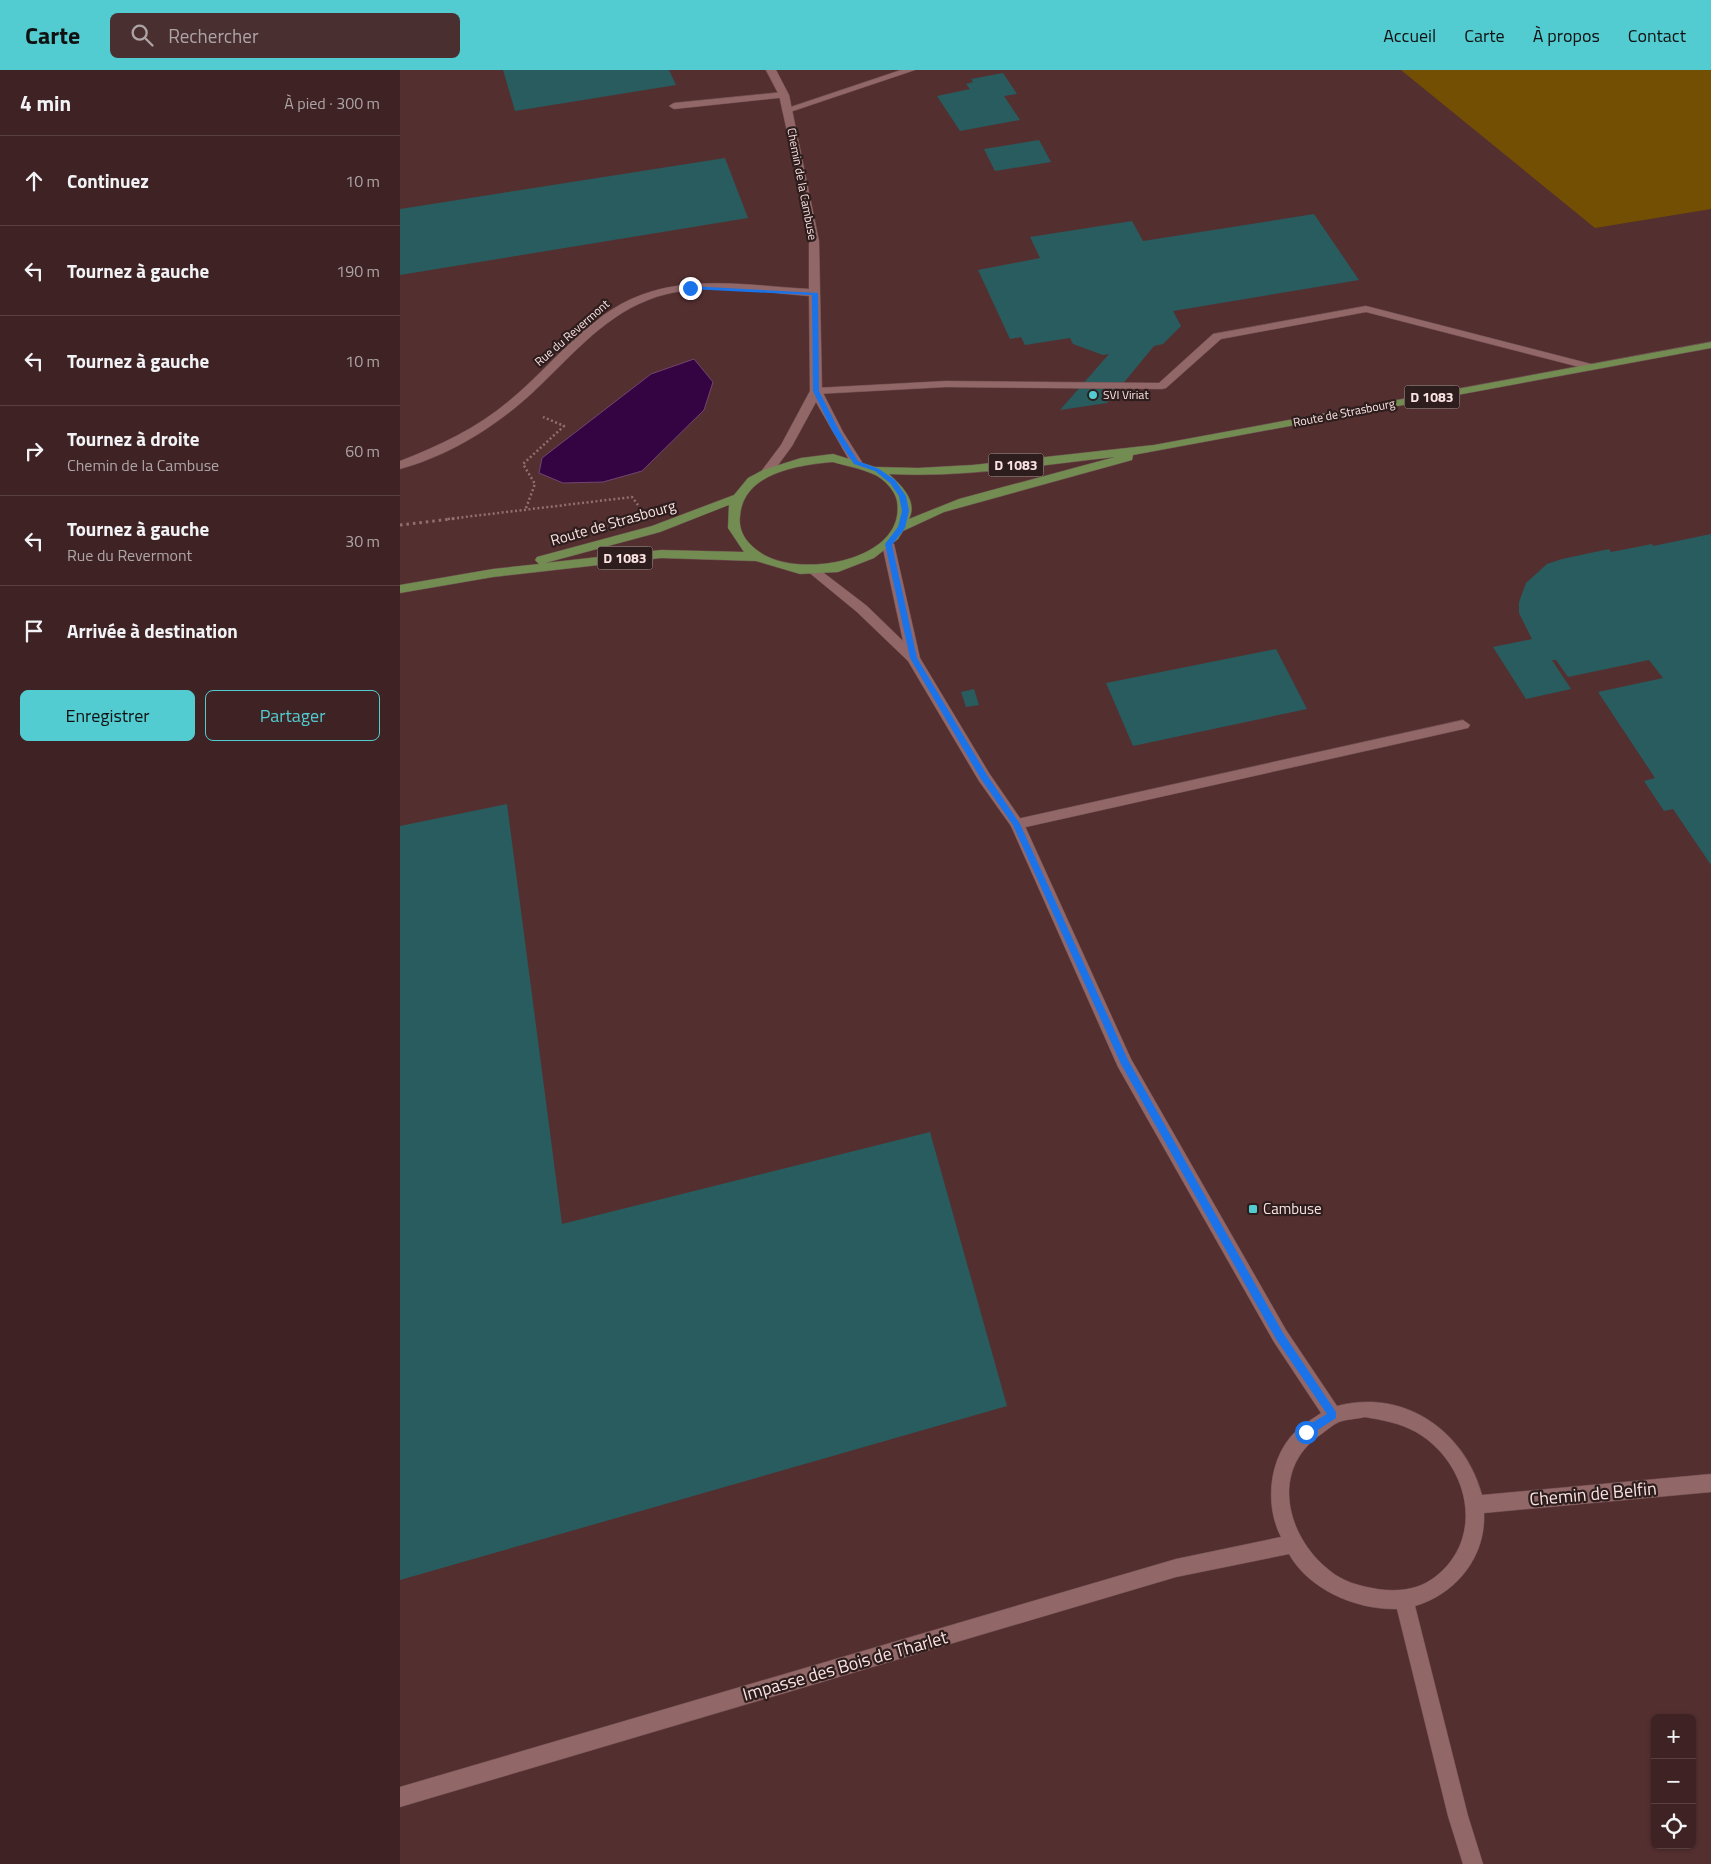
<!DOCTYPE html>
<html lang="fr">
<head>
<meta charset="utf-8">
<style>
	:root { --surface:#3f2324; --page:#4a2f31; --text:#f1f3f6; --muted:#ada4a6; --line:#584041; --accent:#52ccd0 }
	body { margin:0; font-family:"Titillium Web",sans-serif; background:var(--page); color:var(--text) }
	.controls { position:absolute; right:15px; bottom:15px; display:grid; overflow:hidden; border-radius:8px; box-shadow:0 1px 4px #0004 }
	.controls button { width:45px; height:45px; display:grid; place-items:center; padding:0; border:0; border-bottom:1px solid var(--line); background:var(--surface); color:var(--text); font:25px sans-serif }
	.stop { position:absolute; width:15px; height:15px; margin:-11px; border:4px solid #1a73e8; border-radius:50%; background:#fff }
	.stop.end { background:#1a73e8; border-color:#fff; box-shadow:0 1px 5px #0008 }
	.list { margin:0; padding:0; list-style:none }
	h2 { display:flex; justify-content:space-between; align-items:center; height:65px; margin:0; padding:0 20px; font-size:21px }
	h2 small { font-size:16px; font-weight:400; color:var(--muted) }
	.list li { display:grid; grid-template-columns:32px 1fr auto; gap:15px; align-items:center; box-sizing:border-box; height:90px; padding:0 20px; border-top:1px solid var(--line) }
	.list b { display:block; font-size:19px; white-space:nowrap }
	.list p { margin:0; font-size:16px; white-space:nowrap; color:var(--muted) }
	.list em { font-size:16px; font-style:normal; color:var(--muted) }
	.actions { display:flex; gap:10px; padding:15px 20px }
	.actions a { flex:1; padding:11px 0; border:1px solid var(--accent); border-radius:8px; text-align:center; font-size:18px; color:var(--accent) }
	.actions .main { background:var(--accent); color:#111 }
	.icon { flex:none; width:28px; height:28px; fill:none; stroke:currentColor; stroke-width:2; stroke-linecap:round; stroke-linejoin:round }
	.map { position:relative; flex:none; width:1311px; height:1794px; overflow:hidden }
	header { display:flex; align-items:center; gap:30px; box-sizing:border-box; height:70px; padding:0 25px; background:var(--accent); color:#111 }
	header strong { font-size:24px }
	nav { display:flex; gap:28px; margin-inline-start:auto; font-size:18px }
	.search { width:350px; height:45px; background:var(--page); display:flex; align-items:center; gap:12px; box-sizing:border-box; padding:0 18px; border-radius:8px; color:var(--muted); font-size:19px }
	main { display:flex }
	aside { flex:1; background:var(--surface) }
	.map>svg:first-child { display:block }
	.green { fill:#734f04 }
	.water { fill:#340341; stroke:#704671 }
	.building { fill:#285c5e }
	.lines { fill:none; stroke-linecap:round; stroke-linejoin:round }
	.lane-casing { stroke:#6f4f51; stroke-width:1 }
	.street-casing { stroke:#6f4f51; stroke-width:1 }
	.primary-casing { stroke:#6f4f51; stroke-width:1 }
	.path-far1 { stroke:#917071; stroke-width:2.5; stroke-dasharray:2 2.5; stroke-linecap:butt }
	.path { stroke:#917071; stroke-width:3; stroke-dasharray:2.5 4; stroke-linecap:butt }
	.lane { fill:#916767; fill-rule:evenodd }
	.street { fill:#916767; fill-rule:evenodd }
	.primary { fill:#728c52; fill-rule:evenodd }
	.route { fill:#1a73e8 }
	.poi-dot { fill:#52ccd0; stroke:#2e1d1d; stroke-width:2 }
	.labels { text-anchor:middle; stroke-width:4.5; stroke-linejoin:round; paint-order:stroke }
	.far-street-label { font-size:12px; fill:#fbe2e2; stroke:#2e1d1d }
	.far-poi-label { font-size:12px; fill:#fbe2e2; stroke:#2e1d1d; text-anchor:start }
	.shield { fill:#2e1d1d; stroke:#bea7a7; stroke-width:1 }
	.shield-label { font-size:14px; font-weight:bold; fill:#fbe2e2 }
	.street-label { font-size:15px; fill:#fbe2e2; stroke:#2e1d1d }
	.poi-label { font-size:15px; fill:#fbe2e2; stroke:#2e1d1d; text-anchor:start }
	.near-street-label { font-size:18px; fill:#fbe2e2; stroke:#2e1d1d }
</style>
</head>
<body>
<header>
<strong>Carte</strong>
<div class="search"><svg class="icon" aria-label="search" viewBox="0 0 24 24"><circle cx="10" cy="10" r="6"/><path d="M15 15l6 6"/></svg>Rechercher</div>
<nav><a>Accueil</a><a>Carte</a><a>À propos</a><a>Contact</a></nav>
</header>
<main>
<aside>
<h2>4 min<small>À pied · 300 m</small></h2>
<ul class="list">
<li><svg class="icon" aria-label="ahead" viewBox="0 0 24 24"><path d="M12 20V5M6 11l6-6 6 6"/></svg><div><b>Continuez</b></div><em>10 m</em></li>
<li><svg class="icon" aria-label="left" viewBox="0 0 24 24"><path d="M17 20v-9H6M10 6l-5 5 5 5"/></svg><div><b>Tournez à gauche</b></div><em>190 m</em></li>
<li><svg class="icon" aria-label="left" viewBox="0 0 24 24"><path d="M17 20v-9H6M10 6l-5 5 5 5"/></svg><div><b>Tournez à gauche</b></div><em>10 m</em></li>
<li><svg class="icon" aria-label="right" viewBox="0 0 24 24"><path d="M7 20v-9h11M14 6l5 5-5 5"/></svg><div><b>Tournez à droite</b><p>Chemin de la Cambuse</p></div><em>60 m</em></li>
<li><svg class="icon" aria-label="left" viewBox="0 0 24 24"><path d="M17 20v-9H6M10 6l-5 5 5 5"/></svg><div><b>Tournez à gauche</b><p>Rue du Revermont</p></div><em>30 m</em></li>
<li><svg class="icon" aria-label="arrive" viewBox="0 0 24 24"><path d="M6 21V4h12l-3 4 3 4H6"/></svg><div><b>Arrivée à destination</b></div></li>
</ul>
<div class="actions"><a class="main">Enregistrer</a><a>Partager</a></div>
</aside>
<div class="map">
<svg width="1311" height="1794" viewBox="0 0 1311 1794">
	<rect width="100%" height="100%" fill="#542f30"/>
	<!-- green -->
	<path class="green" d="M1001 0H1311V139L1195 158Z"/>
	<!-- water -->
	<path class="water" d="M294 289 313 312 304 340 242 401 203 412 163 413 139 403 142 388 251 304Z"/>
	<!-- building -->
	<g class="building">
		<path d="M103 0H269L276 15 115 41Z"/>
		<path d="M603 3 617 24 604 26 620 50 560 61 537 26 570 19 566 14 573 12 571 9Z"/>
		<path d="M639 70 651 92 595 101 584 79Z"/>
		<path d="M325 88 348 148 0 205V139Z"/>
		<path d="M914 144 959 210 773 241 781 256 763 274 754 276 707 333 660 340 709 284 703 285 673 274 670 268 625 275 621 267 610 269 578 200 640 188 630 167 732 151 743 171Z"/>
		<path d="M1311 464V795L1273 739 1264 741 1244 711 1255 708 1198 622 1263 608 1249 590 1168 607 1156 590H1152L1171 619 1126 629 1093 577 1132 569 1119 543V532L1126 513 1147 494 1162 489 1209 479 1211 482 1252 474 1253 476Z"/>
		<path d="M876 579 907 639 733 676 706 613Z"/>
		<path d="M574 619 579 635 566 637 561 622Z"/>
		<path d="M107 734 162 1154 530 1062 607 1336 0 1510V756Z"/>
	</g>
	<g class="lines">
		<!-- lane casing -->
		<g class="lane-casing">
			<g id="lane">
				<path d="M501 0H515L390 42 382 40Z"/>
				<path d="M384 22 387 23V27L274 39 269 36 274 33Z"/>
				<path d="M966 236 1195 295 1197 297 1191 300 966 242 821 269 766 318 762 319 546 317 416 324 410 321 416 318 546 311 759 313 813 264Z"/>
				<path d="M1063 650 1070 655 1068 658 617 759 612 758 610 754 612 750 617 749Z"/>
			</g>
		</g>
		<!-- street casing -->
		<g class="street-casing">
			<g id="street">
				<path d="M366 0H376L389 25 419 171 422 321 443 362 462 392 460 395H452L416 332 392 376 370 406H362L360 403 381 375 410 321 409 226C358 222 297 210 248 230 201 248 167 291 131 324 95 357 48 386 0 399V391C39 376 77 358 109 331 152 296 187 245 241 225 294 205 354 216 409 219V171L405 143 379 25Z"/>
				<path d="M488 470 494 474 520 588 589 703 624 754 731 989 886 1260 937 1336C1004 1318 1065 1361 1082 1425L1311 1404V1422L1084 1443C1086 1487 1056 1524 1015 1536L1068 1746 1083 1794H1063L1048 1746 997 1539C957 1540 909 1520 889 1484L776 1507 0 1737V1717L776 1489 881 1467C864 1434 869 1387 896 1361 903 1354 913 1349 921 1343L874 1272 718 997 611 756 579 711 508 591 457 542 406 500 408 497H416L467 536 503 571 482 474ZM965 1347C982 1350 1000 1353 1016 1362 1068 1392 1087 1467 1035 1507 1018 1520 998 1522 977 1519 960 1516 943 1512 929 1500 886 1466 870 1400 920 1365 926 1361 932 1355 939 1352 947 1349 957 1349 965 1347Z"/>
			</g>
		</g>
		<!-- primary casing -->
		<g class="primary-casing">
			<path id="primary" d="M1311 272V278L733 385 732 390 544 442 503 461 498 469 474 488 438 502 400 504 356 491 261 488 93 507 0 523V515L93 499 139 494 135 490 137 487 252 456 334 425 348 408 363 400 401 388 433 384 475 397 518 398 573 395 754 375ZM715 387 559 429 509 449C518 431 501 415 489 404 565 408 640 395 715 387ZM433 392C446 396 460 398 473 404 483 408 495 420 497 431 507 491 400 509 361 483 347 474 338 462 340 446 343 403 398 395 433 392ZM329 435 328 458 344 482 261 480 145 493 260 462Z"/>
		</g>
		<!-- path-far1 -->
		<g class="path-far1">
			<path d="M126 438 135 414 123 394 164 356 143 347"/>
			<path d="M48 449 232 427 238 435"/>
		</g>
		<!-- path -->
		<path class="path" d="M0 455 59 448"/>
		<!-- lane -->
		<use href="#lane" class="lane"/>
		<!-- street -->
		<use href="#street" class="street"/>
		<!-- primary -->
		<use href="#primary" class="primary"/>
	</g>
	<!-- route -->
	<path class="route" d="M288 216 418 223 419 321 440 362 458 391 479 399 495 410 506 426 509 441 505 458 492 475 517 588 587 705 620 754 728 990 883 1263 936 1342V1348L910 1365H903V1358L927 1344 876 1269 721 994 613 755 581 709 510 588 485 474 498 457 502 441 499 426 490 413 475 401 454 394 433 362 413 321 412 225 290 219Z"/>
	<!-- markers -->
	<g class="poi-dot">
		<circle cx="693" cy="325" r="5"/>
		<rect x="848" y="1134" width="10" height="10" rx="2.5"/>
	</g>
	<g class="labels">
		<!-- far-street labels -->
		<g class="far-street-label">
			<text transform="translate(402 114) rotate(79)" y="4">Chemin de la Cambuse</text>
			<text transform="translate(172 263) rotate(-41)" y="4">Rue du Revermont</text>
			<text transform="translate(944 343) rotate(-11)" y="4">Route de Strasbourg</text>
		</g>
		<!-- far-poi labels -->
		<g class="far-poi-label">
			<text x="703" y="329">SVI Viriat</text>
		</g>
		<!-- shield labels -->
		<g class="shield">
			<rect x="1004.5" y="315.5" width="55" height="23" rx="4"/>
			<rect x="588.5" y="383.5" width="55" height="23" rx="4"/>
			<rect x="197.5" y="476.5" width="55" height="23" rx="4"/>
		</g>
		<g class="shield-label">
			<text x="1032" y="332">D 1083</text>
			<text x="616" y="400">D 1083</text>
			<text x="225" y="493">D 1083</text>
		</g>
		<!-- street labels -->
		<g class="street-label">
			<text transform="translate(213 453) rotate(-16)" y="5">Route de Strasbourg</text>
		</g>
		<!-- poi labels -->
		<g class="poi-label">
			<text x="863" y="1144">Cambuse</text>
		</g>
		<!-- near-street labels -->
		<g class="near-street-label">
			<text transform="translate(1193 1424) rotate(-5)" y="6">Chemin de Belfin</text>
			<text transform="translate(445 1596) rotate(-16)" y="6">Impasse des Bois de Tharlet</text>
		</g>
	</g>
</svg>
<div class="controls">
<button>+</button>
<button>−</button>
<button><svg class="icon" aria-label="locate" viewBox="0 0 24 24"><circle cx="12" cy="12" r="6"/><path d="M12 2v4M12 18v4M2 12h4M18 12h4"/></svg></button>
</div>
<div class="stop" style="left:906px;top:1362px"></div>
<div class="stop end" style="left:290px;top:218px"></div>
</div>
</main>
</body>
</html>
